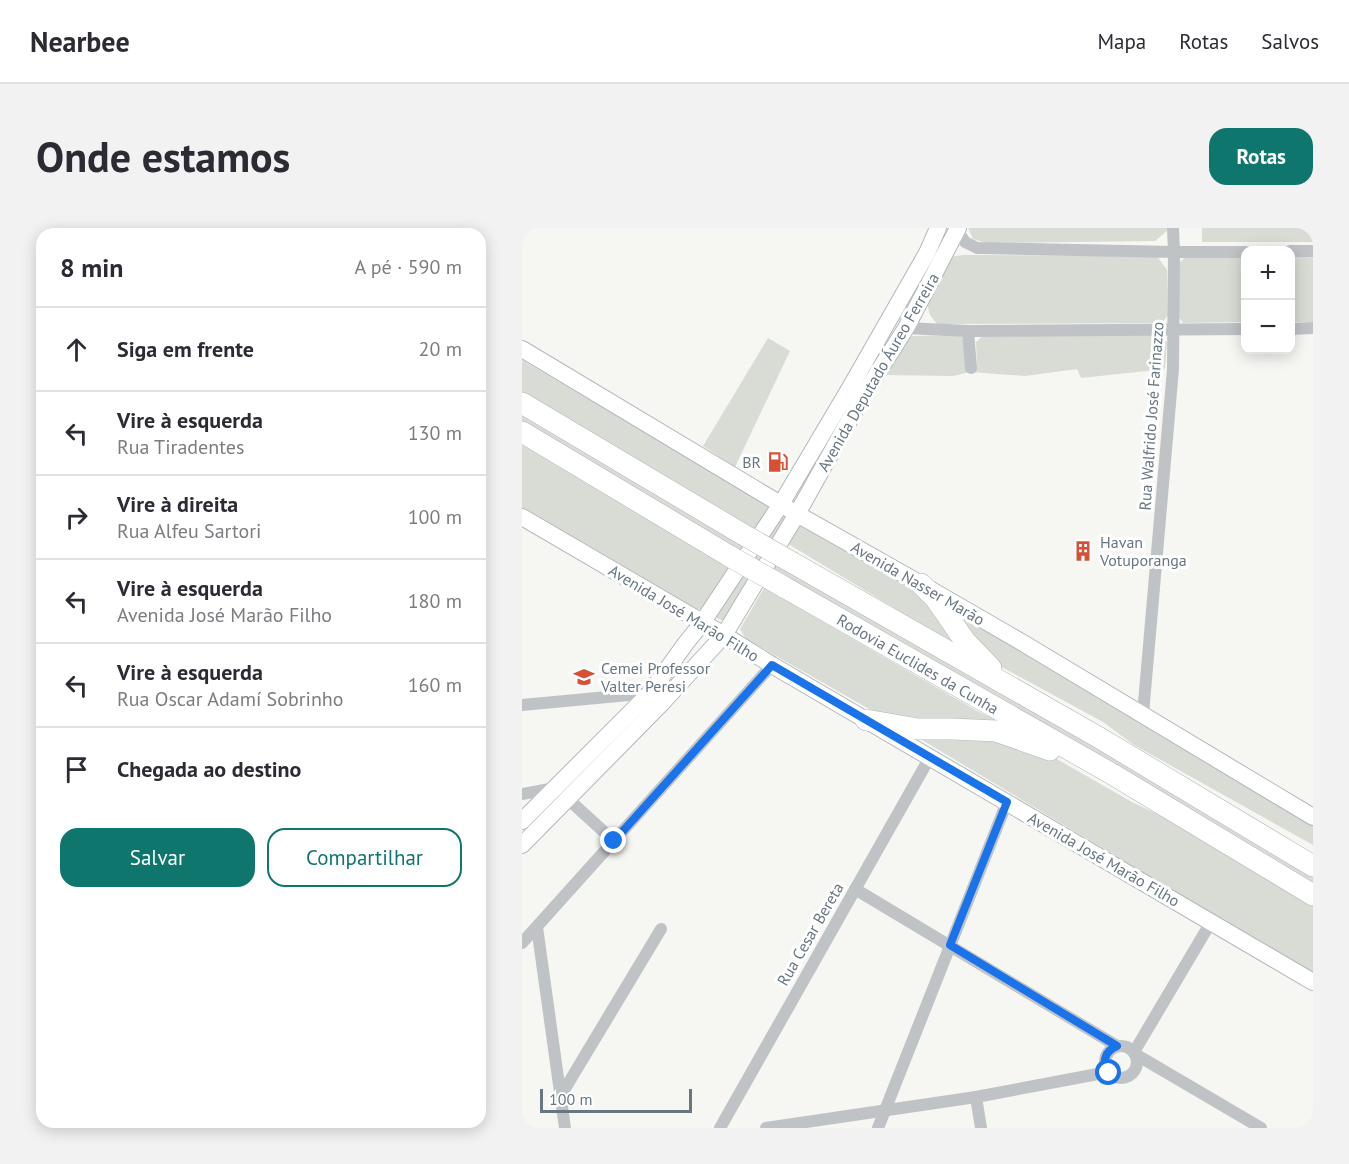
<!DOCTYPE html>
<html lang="pt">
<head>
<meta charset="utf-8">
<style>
	:root { --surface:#fff; --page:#f2f2f3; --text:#2b2b33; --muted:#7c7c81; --line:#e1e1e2; --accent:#0f766e }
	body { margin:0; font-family:"PT Sans",sans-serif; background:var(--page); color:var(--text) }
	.controls { position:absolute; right:18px; top:18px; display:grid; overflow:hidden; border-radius:12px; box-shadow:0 3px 15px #0003 }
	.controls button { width:54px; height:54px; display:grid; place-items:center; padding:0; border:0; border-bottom:2px solid var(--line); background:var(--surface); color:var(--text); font:30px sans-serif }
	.scale { position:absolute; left:18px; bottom:15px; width:152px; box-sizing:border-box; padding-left:6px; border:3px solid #677782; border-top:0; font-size:16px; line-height:21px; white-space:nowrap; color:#677782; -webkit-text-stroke:4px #fff; paint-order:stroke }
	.stop { position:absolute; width:18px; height:18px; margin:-14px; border:4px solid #1a73e8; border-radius:50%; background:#fff }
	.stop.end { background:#1a73e8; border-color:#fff; box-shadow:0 2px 6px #0008 }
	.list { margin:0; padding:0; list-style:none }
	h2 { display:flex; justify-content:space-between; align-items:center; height:78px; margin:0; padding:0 24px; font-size:26px }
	h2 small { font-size:20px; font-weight:400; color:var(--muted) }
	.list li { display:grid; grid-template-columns:39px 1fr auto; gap:18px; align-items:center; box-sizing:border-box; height:84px; padding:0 24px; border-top:2px solid var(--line) }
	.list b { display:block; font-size:22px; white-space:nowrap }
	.list p { margin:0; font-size:20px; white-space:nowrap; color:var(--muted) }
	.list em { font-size:20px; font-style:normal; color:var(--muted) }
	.actions { display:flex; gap:12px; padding:18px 24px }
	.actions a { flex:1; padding:14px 0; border:2px solid var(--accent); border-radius:18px; text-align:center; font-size:21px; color:var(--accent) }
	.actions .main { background:var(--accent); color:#fff }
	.icon { flex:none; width:33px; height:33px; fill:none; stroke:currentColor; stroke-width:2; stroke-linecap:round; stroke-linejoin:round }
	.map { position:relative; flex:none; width:791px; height:900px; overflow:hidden; border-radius:18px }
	header { display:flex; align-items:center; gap:36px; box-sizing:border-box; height:84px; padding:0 30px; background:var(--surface); border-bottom:2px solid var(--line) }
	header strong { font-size:28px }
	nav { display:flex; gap:33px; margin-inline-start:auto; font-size:21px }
	.intro { display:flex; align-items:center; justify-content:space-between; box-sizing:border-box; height:144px; padding:0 36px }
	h1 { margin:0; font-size:42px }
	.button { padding:15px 27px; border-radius:18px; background:var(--accent); color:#fff; font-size:21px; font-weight:700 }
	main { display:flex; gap:36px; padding:0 36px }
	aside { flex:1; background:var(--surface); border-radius:18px; box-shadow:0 3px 15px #0003 }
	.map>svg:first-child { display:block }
	.green { fill:#d8dcd4 }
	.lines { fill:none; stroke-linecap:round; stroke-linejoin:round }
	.secondary-casing { stroke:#b2b7bb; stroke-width:18 }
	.highway-casing { stroke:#b2b6b9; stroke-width:22 }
	.street { stroke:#bfc3c6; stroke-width:12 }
	.secondary { stroke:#fff; stroke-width:16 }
	.highway { stroke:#fff; stroke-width:21 }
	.highway-bridge-casing { stroke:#b2b6b9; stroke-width:22; stroke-linecap:butt }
	.highway-bridge { stroke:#fff; stroke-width:21 }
	.route { stroke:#1a73e8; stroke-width:8 }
	.labels { text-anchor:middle; stroke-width:6; stroke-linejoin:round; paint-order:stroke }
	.street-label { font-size:16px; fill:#677782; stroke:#fff }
	.poi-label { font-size:16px; fill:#677782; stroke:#fff; text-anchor:start }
</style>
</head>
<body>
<header>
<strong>Nearbee</strong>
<nav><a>Mapa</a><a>Rotas</a><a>Salvos</a></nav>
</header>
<div class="intro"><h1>Onde estamos</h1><a class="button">Rotas</a></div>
<main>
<aside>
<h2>8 min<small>A pé · 590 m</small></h2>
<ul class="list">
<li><svg class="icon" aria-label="ahead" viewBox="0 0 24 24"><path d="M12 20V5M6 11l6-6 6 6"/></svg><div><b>Siga em frente</b></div><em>20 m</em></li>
<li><svg class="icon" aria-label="left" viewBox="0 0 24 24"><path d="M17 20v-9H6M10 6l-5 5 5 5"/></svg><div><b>Vire à esquerda</b><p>Rua Tiradentes</p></div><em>130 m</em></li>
<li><svg class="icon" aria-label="right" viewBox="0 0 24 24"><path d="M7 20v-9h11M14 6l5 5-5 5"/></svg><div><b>Vire à direita</b><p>Rua Alfeu Sartori</p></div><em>100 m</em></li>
<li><svg class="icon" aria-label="left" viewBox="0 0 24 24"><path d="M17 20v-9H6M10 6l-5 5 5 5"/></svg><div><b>Vire à esquerda</b><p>Avenida José Marão Filho</p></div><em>180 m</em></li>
<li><svg class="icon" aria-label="left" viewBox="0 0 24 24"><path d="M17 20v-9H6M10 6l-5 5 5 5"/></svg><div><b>Vire à esquerda</b><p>Rua Oscar Adamí Sobrinho</p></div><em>160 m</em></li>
<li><svg class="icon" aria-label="arrive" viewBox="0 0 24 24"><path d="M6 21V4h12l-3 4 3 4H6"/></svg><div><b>Chegada ao destino</b></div></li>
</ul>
<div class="actions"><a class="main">Salvar</a><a>Compartilhar</a></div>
</aside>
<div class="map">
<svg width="791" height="900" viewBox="0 0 791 900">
	<rect width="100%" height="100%" fill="#f6f6f3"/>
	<!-- green -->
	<g class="green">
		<path d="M446 0H646V2L633 13 464 15 451 11Z"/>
		<rect x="680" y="0" width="111" height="14"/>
		<path d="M441 27 635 28 645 42 646 87 640 95 415 96 408 87 404 72 428 29Z"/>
		<path d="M768 27H791V94H769Z"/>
		<path d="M665 28H723V94L661 95 656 88 657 35Z"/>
		<path d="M635 104 645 114 643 141 559 150 555 141 503 148 448 144 431 148 362 147 383 111 391 108 437 107 444 112 455 138 454 114 462 107Z"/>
		<path d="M246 110 268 123 213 239 181 218Z"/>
		<path d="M0 132 246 277V282L235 302 0 164Z"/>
		<path d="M0 181 225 317 218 326 0 197Z"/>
		<path d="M0 214 209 340 180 381H174L0 281Z"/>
		<path d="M259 288 262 289 263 293 203 391 199 392 195 390V385Z"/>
		<path d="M281 297 398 366 438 412 430 415 263 314 273 298Z"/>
		<path d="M251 332 791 643V661L245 343Z"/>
		<path d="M242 360 457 484 482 495V500L356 486 224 411 218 401Z"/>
		<path d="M429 383 437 385 791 593V617L612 517 581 494 476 437Z"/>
		<path d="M431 504 519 522 610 574 637 587 791 678V746L400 512 399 508Z"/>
	</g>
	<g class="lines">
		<!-- secondary casing -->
		<g class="secondary-casing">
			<g id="secondary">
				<path d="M0 121 275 286 399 356 501 415 791 589"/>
				<path d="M0 289 202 407 250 437 791 754"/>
				<path d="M0 593 128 465 164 415 180 395 259 276 329 158 405 25 416 0"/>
				<path d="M0 617 139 476 202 407 275 286 342 166 384 100 436 0"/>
			</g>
		</g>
		<!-- highway casing -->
		<g class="highway-casing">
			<g id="highway">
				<path d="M0 175 222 307"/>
				<path d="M0 204 209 329"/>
				<path d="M271 335 576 509 791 638"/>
				<path d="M399 356 413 370 443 413 469 440"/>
				<path d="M262 359 590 546 791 667"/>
				<path d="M344 492 396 501H430L474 503 528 522"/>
			</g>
		</g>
		<!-- street -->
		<g class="street">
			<path d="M435 2 443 14 455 20 652 24H724"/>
			<path d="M768 23H791"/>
			<path d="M384 100 446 103 724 101"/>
			<path d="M768 101 791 100"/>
			<path d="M446 103 449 140"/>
			<path d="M0 477 128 465"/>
			<path d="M621 486 651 141 652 24 651 0"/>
			<path d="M0 566 33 560"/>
			<path d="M46 571 92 613"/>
			<path d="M333 661 595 818"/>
			<path d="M15 699 43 900"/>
			<path d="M0 715 250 437"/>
			<circle cx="599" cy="834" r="16"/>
			<path d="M612 824 689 694"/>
			<path d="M613 826 739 900"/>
			<path d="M38 869 139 701"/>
			<path d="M454 869 459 900"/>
			<path d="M198 900 408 529"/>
			<path d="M244 900 454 869 576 846 587 845"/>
			<path d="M356 900 485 574"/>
		</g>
		<!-- secondary -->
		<use href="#secondary" class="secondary"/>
		<!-- highway -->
		<use href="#highway" class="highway"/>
		<!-- highway-bridge casing -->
		<g class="highway-bridge-casing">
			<g id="highway-bridge">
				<path d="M222 307 271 335"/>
				<path d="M209 329 262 359"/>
			</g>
		</g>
		<!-- highway-bridge -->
		<use href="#highway-bridge" class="highway-bridge"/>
	</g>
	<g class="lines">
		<!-- route -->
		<path class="route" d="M92 613 250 437 485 574 428 717 595 818C583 823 579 834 587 845"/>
	</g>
	<!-- icons -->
	<defs>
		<g id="fuel-bare" transform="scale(1.62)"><path d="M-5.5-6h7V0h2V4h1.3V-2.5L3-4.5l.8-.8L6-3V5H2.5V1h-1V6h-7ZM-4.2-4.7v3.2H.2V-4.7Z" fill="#d55034" stroke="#fff" stroke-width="2.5" paint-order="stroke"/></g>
		<g id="building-bare" transform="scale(1.62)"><path d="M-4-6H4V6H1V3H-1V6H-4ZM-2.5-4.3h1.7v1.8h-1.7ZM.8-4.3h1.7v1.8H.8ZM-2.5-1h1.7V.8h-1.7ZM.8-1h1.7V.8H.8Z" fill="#d55034" stroke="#fff" stroke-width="2.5" paint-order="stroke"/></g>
		<g id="school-bare" transform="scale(1.62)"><path d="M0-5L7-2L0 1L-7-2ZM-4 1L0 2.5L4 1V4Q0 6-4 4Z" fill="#d55034" stroke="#fff" stroke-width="2.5" paint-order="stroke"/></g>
	</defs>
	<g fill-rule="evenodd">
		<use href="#fuel-bare" x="256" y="234"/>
		<use href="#building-bare" x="561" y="323"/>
		<use href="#school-bare" x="62" y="449"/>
	</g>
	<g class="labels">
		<!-- street labels -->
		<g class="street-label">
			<text transform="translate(356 144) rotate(-60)" y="6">Avenida Deputado Áureo Ferreira</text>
			<text transform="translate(629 188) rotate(-86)" y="6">Rua Walfrido José Farinazzo</text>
			<text transform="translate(396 355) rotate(30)" y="6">Avenida Nasser Marão</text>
			<text transform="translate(162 385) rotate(31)" y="6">Avenida José Marão Filho</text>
			<text transform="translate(396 436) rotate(30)" y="6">Rodovia Euclides da Cunha</text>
			<text transform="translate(582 631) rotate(30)" y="6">Avenida José Marão Filho</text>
			<text transform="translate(288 706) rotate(-60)" y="6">Rua Cesar Bereta</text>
		</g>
		<!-- poi labels -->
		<g class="poi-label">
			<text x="239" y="240" text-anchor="end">BR</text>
			<text x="578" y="320">Havan<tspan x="578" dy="18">Votuporanga</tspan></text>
			<text x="79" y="446">Cemei Professor<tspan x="79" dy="18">Valter Peresi</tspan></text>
		</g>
	</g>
</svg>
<div class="controls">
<button>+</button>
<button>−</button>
</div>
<div class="scale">100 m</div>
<div class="stop" style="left:587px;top:845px"></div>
<div class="stop end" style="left:92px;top:613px"></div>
</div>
</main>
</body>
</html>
